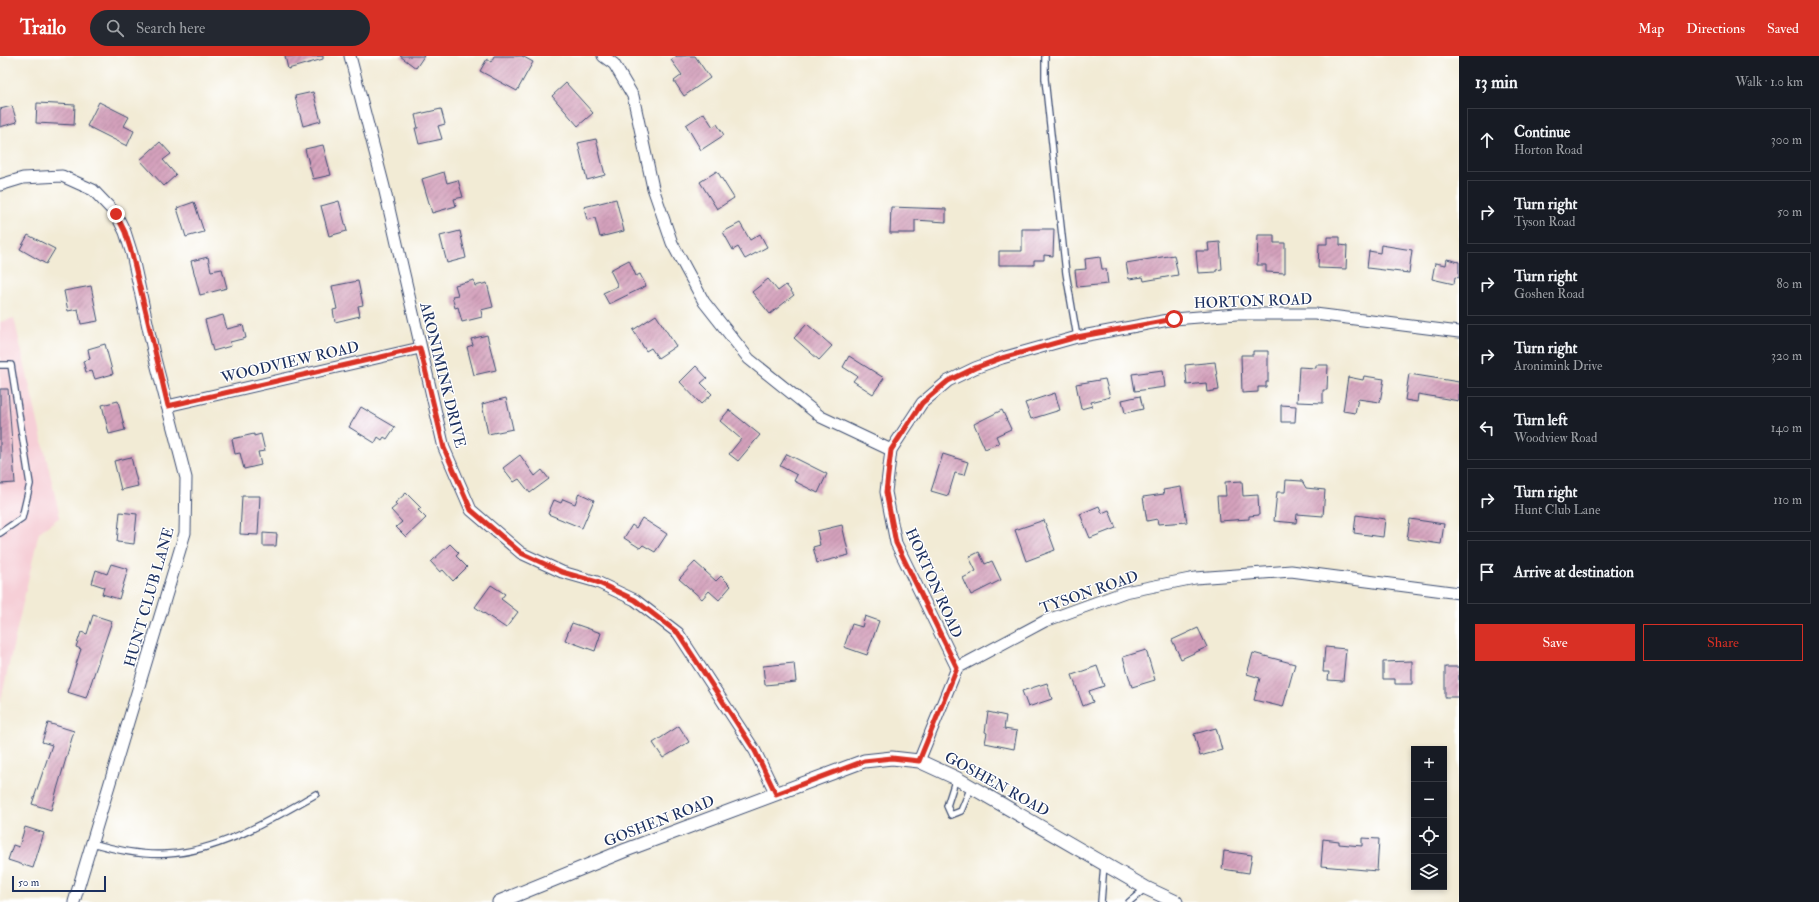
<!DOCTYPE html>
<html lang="en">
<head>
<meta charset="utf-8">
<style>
	:root { --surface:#171b24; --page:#242831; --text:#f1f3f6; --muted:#9ea1a6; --line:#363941; --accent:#d93025 }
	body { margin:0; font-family:"IM FELL Double Pica",serif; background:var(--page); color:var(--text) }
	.controls { position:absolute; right:12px; bottom:12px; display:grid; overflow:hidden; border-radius:0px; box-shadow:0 2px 6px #0003 }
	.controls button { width:36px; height:36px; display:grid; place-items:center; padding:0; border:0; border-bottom:1px solid var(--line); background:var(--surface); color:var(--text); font:20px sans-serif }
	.scale { position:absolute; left:12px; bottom:10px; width:94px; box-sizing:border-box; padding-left:4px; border:2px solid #1b2f5e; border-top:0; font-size:11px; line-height:14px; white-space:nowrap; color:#1b2f5e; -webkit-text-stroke:3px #fff; paint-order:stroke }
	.stop { position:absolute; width:12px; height:12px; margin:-9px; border:3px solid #d93025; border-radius:50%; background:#fff }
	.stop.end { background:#d93025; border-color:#fff; box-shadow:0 1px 4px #0008 }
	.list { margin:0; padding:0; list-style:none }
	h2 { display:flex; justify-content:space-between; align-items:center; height:52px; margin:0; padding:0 16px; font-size:17px }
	h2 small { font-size:13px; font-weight:400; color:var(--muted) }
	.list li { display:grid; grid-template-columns:26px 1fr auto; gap:12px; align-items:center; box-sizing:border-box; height:64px; margin:0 8px 8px; padding:0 8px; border:1px solid var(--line); border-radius:0px }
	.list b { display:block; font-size:15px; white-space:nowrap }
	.list p { margin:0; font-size:13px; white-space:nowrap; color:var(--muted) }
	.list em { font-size:13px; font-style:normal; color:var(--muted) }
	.actions { display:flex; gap:8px; padding:12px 16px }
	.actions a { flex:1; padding:9px 0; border:1px solid var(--accent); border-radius:0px; text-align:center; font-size:14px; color:var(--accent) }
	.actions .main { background:var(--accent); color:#fff }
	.icon { flex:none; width:22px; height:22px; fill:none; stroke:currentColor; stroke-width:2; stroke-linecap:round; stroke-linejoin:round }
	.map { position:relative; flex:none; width:1459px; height:846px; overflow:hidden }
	header { display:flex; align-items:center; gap:24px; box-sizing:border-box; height:56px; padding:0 20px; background:var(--accent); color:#fff }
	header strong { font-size:19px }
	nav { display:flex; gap:22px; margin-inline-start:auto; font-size:14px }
	.search { width:280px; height:36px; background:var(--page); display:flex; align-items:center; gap:10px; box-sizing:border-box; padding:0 14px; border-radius:22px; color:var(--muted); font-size:15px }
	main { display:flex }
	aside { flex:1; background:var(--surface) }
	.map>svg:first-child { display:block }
	.built { fill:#f6cfd7 }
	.building { fill:url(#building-hatch) }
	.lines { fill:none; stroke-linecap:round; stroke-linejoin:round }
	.service-casing { stroke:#3b4b70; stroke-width:8 }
	.minor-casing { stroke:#3b4b70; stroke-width:13 }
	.tertiary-casing { stroke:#3b4b70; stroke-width:15 }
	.service { stroke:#fff; stroke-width:5.5 }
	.minor { stroke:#fff; stroke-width:11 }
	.tertiary { stroke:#fff; stroke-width:13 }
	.route { stroke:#d93025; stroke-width:5 }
	.labels { text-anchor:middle; stroke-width:3; stroke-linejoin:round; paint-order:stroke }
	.street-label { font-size:15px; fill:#1b2f5e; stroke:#fff }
</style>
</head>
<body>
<header>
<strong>Trailo</strong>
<div class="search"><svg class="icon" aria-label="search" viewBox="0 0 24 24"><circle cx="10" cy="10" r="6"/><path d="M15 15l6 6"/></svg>Search here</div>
<nav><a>Map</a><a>Directions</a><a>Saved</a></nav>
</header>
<main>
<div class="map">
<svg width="1459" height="846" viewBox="0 0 1459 846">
	<defs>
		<pattern id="building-hatch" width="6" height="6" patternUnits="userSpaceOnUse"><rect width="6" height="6" fill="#d4a1bc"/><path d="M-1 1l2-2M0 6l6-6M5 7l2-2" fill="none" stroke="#ab849c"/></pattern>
	</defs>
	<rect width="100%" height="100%" fill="#fff"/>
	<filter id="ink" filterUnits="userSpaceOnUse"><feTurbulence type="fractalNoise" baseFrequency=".025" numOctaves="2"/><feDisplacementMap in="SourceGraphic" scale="8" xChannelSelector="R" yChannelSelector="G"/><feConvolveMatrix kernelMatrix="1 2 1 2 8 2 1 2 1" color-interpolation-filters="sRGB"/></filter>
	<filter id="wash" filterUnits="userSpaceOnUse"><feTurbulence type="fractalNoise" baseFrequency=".012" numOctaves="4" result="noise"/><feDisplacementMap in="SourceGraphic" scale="16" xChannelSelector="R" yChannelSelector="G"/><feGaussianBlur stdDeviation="0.9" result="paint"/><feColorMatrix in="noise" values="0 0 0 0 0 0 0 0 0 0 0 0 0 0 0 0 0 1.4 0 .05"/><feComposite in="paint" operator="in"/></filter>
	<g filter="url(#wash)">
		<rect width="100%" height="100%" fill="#f2ebd5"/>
		<!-- built -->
		<path class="built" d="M14 262 60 461 39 476 0 648V266Z"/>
		<g id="blocks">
			<!-- building -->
			<g class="building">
				<path d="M285 0H323V3L288 13Z"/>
				<path d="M400 0H424L416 12Z"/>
				<path d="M494 0H522L533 6 517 35 480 15 487 3 491 6Z"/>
				<path d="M677 0H695L710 22 684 40 674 25 682 19 671 4Z"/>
				<path d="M566 27 593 57 578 70 552 40Z"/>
				<path d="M313 36 321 65 303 70 295 40Z"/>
				<path d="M99 46 129 61 124 70 134 75 127 90 87 70Z"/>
				<path d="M37 47 75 49 74 69 36 67Z"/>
				<path d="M12 50 17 66 0 71V53Z"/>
				<path d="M441 53 445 68 438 70 442 83 419 88 415 72H418L415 59Z"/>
				<path d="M704 57 713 71 717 68 724 79 701 94 686 69Z"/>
				<path d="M596 83 605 119 587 124 578 87Z"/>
				<path d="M160 86 171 98 163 104 176 119 164 130 140 104Z"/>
				<path d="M323 89 331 119 313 123 305 93Z"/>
				<path d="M717 115 734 142 717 153 700 126Z"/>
				<path d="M444 116 447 127 458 124 463 141 454 143 456 150 432 157 422 123Z"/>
				<path d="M616 143 624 175 600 181 595 162 587 164 584 151Z"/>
				<path d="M339 145 347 175 329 180 321 150Z"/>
				<path d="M194 146 204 176 186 181 177 152Z"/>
				<path d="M891 151 946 153V166L915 164V177H890Z"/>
				<path d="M740 167 750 184 760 178 767 191 745 203 738 191 733 194 723 176Z"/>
				<path d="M1022 173H1054L1053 200 1044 199V204H1034V209H999V195H1022Z"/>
				<path d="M460 175 466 202 447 207 440 180Z"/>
				<path d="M28 179 55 193 46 208 20 193Z"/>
				<path d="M1258 179H1274V187H1285V217L1266 216V209H1257Z"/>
				<path d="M1327 181H1340V189L1347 190 1346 213 1318 212 1319 188H1327Z"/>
				<path d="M1220 186 1222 213 1216 214V216L1198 217 1196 195H1209L1208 187Z"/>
				<path d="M1381 189 1412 194 1409 217 1367 212 1369 195 1380 197Z"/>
				<path d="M1174 199 1178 219 1144 225 1143 221 1129 223 1126 207Z"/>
				<path d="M208 201 211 215 222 213 227 232 200 239 191 205Z"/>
				<path d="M1100 201 1102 213H1106L1108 228 1077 231 1075 214 1086 213 1085 203Z"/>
				<path d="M1447 203 1459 206V222L1455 221 1454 228 1432 223 1435 207 1446 209Z"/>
				<path d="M629 204 636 220 640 218 646 230 609 248 603 237 618 230 610 214Z"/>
				<path d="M768 223 778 235 786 229 794 239 770 258 752 236Z"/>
				<path d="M474 224 475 230 487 227 493 251 481 254 482 261 462 266 458 251 455 252 452 240 458 239 455 229Z"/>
				<path d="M358 225 363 249 358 250 360 260 335 266 333 254 337 253 332 230Z"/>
				<path d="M91 230 98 265 81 268 78 253 68 255 64 235Z"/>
				<path d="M223 259 227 273 243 269 246 282 230 286 231 290 213 295 205 264Z"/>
				<path d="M656 259 676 290 658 302 651 292 646 295 633 274Z"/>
				<path d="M807 268 832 290 819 304 794 282Z"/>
				<path d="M487 279 496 314 474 319 467 291 473 289 471 283Z"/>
				<path d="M105 288 113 318 95 323 92 315 86 316 83 305 90 303 88 293Z"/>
				<path d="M1253 295H1268V326H1266V331H1258V336L1242 337 1241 299H1253Z"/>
				<path d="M849 300 884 322 873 338 853 325 857 320 843 311Z"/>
				<path d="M1215 306 1219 334 1207 336 1206 327 1187 329 1185 309Z"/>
				<path d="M1316 309H1328L1327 334H1323V347L1297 346 1299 311 1316 312Z"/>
				<path d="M696 310 707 322 701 327 712 338 701 348 680 326Z"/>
				<path d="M1163 314 1165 331 1135 335 1132 318Z"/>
				<path d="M1409 318 1459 326V345L1418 338 1417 346 1405 344Z"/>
				<path d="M1364 320 1384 323 1380 346 1358 343 1355 357 1343 355 1348 321 1363 324Z"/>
				<path d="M1105 323 1110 341 1091 346 1092 350 1081 353 1076 328Z"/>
				<path d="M0 333H8L15 427 0 428Z"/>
				<path d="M1055 337 1060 354 1031 363 1025 347Z"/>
				<path d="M1140 340 1143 353 1125 357 1122 344Z"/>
				<path d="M506 342 513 373 488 378 482 348Z"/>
				<path d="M118 345 125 374 109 378 102 349Z"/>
				<path d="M1281 349 1296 350 1295 366H1281Z"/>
				<path d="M361 351 395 371 387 383 384 381 382 384 378 381 375 387 349 371Z"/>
				<path d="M729 354 760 379 738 405 729 398 741 383 720 365Z"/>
				<path d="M1002 354 1011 373 996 380 999 387 985 393 974 368Z"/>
				<path d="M254 378V380L261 378 265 395 258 396 261 409 244 413 240 397 235 398 232 383Z"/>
				<path d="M787 398 827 418 818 437 794 425 797 419 780 410Z"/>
				<path d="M943 398 968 406 964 419 955 417 948 440 931 435Z"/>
				<path d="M520 399 535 420 542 414 549 423 530 437 519 423 514 426 503 412Z"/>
				<path d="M131 401 138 430 121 434 114 405Z"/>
				<path d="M1286 424 1302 425 1306 432 1325 434 1323 460 1297 458 1296 467 1274 465 1277 436H1285Z"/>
				<path d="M1242 425 1243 440 1258 439 1259 459 1249 460V463L1219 465 1217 440H1226L1225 426Z"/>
				<path d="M1181 431 1187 466 1158 468 1157 463 1147 465 1143 441 1164 438 1163 434Z"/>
				<path d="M406 437 421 452 418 454 426 462 406 481 396 471 402 466 391 454 397 449 395 447Z"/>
				<path d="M579 437 594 444 582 472 548 458 554 444 561 447 563 443 575 448Z"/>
				<path d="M242 440H260L258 479 240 478Z"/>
				<path d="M1099 450 1102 457 1109 454 1116 472 1090 482 1080 458Z"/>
				<path d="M120 456 137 458 134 488 117 486Z"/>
				<path d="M1356 459 1385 463 1383 481 1354 477Z"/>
				<path d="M642 462 667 478 655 496 643 489 640 492 624 482 632 469 636 472Z"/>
				<path d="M1410 463 1444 468 1441 488 1407 483Z"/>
				<path d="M1044 464 1055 494 1026 505 1015 474Z"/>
				<path d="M842 469 849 499 817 507 813 491 820 489 817 475Z"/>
				<path d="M263 477 277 478 276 490H263Z"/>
				<path d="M450 488 459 497 456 500 467 511 453 525 443 514 440 516 431 506Z"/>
				<path d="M979 496 985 508 992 505 1001 524 971 539 963 522 976 515 969 501Z"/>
				<path d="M695 506 716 525 721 520 731 530 719 544 709 535 702 543 679 523Z"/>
				<path d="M111 508 128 513 119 543 102 538 104 531 92 527 96 514 107 518Z"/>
				<path d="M491 529 505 538 501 543 518 556 506 572 475 551Z"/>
				<path d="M93 559 112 565 86 642 67 636 81 593 76 591 81 576 87 578Z"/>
				<path d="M865 560 879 565 867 599 844 591 852 568 862 571Z"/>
				<path d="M572 567 601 577 595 595 565 584Z"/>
				<path d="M1198 572 1207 591 1181 603 1172 584Z"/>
				<path d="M1325 591 1346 593 1343 625 1328 624 1329 616H1323Z"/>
				<path d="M1146 594 1155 624 1132 631 1123 601Z"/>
				<path d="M1253 597 1295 608 1283 651 1254 644 1260 622 1247 618Z"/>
				<path d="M1412 605V628H1395V623H1383V606Z"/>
				<path d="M794 607 796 626 765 629 763 610Z"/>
				<path d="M1097 610 1104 630 1089 635 1093 646 1083 650 1072 619Z"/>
				<rect x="1445" y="611" width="14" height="30"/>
				<path d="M1047 627 1052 643 1028 651 1022 635Z"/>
				<path d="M988 656 1006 660 1004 673 1017 675 1014 693 985 687 987 677 985 676Z"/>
				<path d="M48 667 74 675 51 754 32 748 52 689 42 686Z"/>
				<path d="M679 670 689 686 663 702 653 687Z"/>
				<path d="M1216 672 1222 694 1200 700 1194 678Z"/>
				<path d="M25 771 44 777 33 812 8 804 13 789 19 791Z"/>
				<path d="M1362 782 1379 783 1377 815 1321 810 1323 783 1339 785V788L1362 790Z"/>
				<path d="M1224 795 1252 799 1249 817 1222 813Z"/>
			</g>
		</g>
	</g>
	<g filter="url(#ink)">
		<use href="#blocks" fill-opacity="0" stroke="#3b4b70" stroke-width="1"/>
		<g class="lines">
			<!-- service casing -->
			<g class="service-casing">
				<g id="service">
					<path d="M1045 0V23L1066 217 1077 281"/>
					<path d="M0 309H11L30 428 22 462 0 477"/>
					<path d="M956 722 947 750 951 759 961 755 971 731"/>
					<path d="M92 787C116 794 142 800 167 798 221 795 270 764 316 738"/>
					<path d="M1101 846 1104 808"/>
					<path d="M1129 846 1146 832"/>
				</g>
			</g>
			<!-- minor casing -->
			<g class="minor-casing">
				<g id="minor">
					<path d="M350 0 384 131 444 392 471 454 521 497 562 516 597 526 635 544 678 577 755 695 776 738"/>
					<path d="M603 0 614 8 633 40 653 132 672 187 704 246 749 303 821 361 891 394"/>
					<path d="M0 129 23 122 62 120 93 134 116 158 125 176 132 198 155 303 186 422 185 477 74 846"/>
					<path d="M167 350 420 292"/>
					<path d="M957 612 896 487 886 436 891 394 922 347 948 325 975 312 1002 302 1077 281 1174 263 1236 258H1315L1459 276"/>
					<path d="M919 705 957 612 1045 565 1125 536 1195 522 1291 515 1459 537"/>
				</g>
			</g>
			<!-- tertiary casing -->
			<g class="tertiary-casing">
				<path id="tertiary" d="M499 846 626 794 864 705 892 702 919 705 956 722 1146 832 1176 846"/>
			</g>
			<!-- service -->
			<use href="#service" class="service"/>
			<!-- minor -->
			<use href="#minor" class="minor"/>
			<!-- tertiary -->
			<use href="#tertiary" class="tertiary"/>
		</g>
	</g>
	<g class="lines" filter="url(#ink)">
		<!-- route -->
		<path class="route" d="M116 158 125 176 132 198 168 350 420 292 444 392 471 454 521 497 562 516 597 526 635 544 678 577 755 695 776 738 864 705 892 702 919 705 957 612 896 487 886 436 891 394 922 347 948 325 975 312 1002 302 1077 281 1174 263"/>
	</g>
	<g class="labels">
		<!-- street labels -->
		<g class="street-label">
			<text transform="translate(1253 245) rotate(-2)" y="5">HORTON ROAD</text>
			<text transform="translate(290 306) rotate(-13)" y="5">WOODVIEW ROAD</text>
			<text transform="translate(443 319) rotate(76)" y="5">ARONIMINK DRIVE</text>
			<text transform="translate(934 527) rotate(66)" y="5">HORTON ROAD</text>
			<text transform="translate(1089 536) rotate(-19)" y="5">TYSON ROAD</text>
			<text transform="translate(149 541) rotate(-74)" y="5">HUNT CLUB LANE</text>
			<text transform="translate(997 728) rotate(29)" y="5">GOSHEN ROAD</text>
			<text transform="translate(659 765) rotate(-21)" y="5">GOSHEN ROAD</text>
		</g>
	</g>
</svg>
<div class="controls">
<button>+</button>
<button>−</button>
<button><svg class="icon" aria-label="locate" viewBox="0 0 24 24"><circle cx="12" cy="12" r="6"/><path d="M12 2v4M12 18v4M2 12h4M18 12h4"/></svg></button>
<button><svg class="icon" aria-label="layers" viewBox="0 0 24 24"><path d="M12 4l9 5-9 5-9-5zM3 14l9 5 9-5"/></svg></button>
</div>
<div class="scale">50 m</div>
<div class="stop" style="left:1174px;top:263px"></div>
<div class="stop end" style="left:116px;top:158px"></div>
</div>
<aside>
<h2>13 min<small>Walk · 1.0 km</small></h2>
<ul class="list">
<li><svg class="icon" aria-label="ahead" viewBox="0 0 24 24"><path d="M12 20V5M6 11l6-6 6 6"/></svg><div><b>Continue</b><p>Horton Road</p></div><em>300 m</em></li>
<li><svg class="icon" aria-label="right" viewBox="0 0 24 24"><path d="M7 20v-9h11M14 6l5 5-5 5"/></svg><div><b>Turn right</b><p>Tyson Road</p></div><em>50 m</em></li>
<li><svg class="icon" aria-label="right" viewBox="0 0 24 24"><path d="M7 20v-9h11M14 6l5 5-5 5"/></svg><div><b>Turn right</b><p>Goshen Road</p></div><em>80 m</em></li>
<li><svg class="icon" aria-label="right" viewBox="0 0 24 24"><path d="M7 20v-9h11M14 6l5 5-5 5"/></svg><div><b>Turn right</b><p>Aronimink Drive</p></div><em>320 m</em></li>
<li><svg class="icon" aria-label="left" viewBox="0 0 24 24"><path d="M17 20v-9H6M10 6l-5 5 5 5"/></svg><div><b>Turn left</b><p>Woodview Road</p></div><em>140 m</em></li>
<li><svg class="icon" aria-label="right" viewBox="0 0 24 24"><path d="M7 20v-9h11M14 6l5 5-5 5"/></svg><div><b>Turn right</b><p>Hunt Club Lane</p></div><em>110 m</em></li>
<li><svg class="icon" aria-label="arrive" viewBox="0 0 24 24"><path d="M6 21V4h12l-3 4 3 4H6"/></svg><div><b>Arrive at destination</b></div></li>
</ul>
<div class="actions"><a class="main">Save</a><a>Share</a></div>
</aside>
</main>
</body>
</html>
